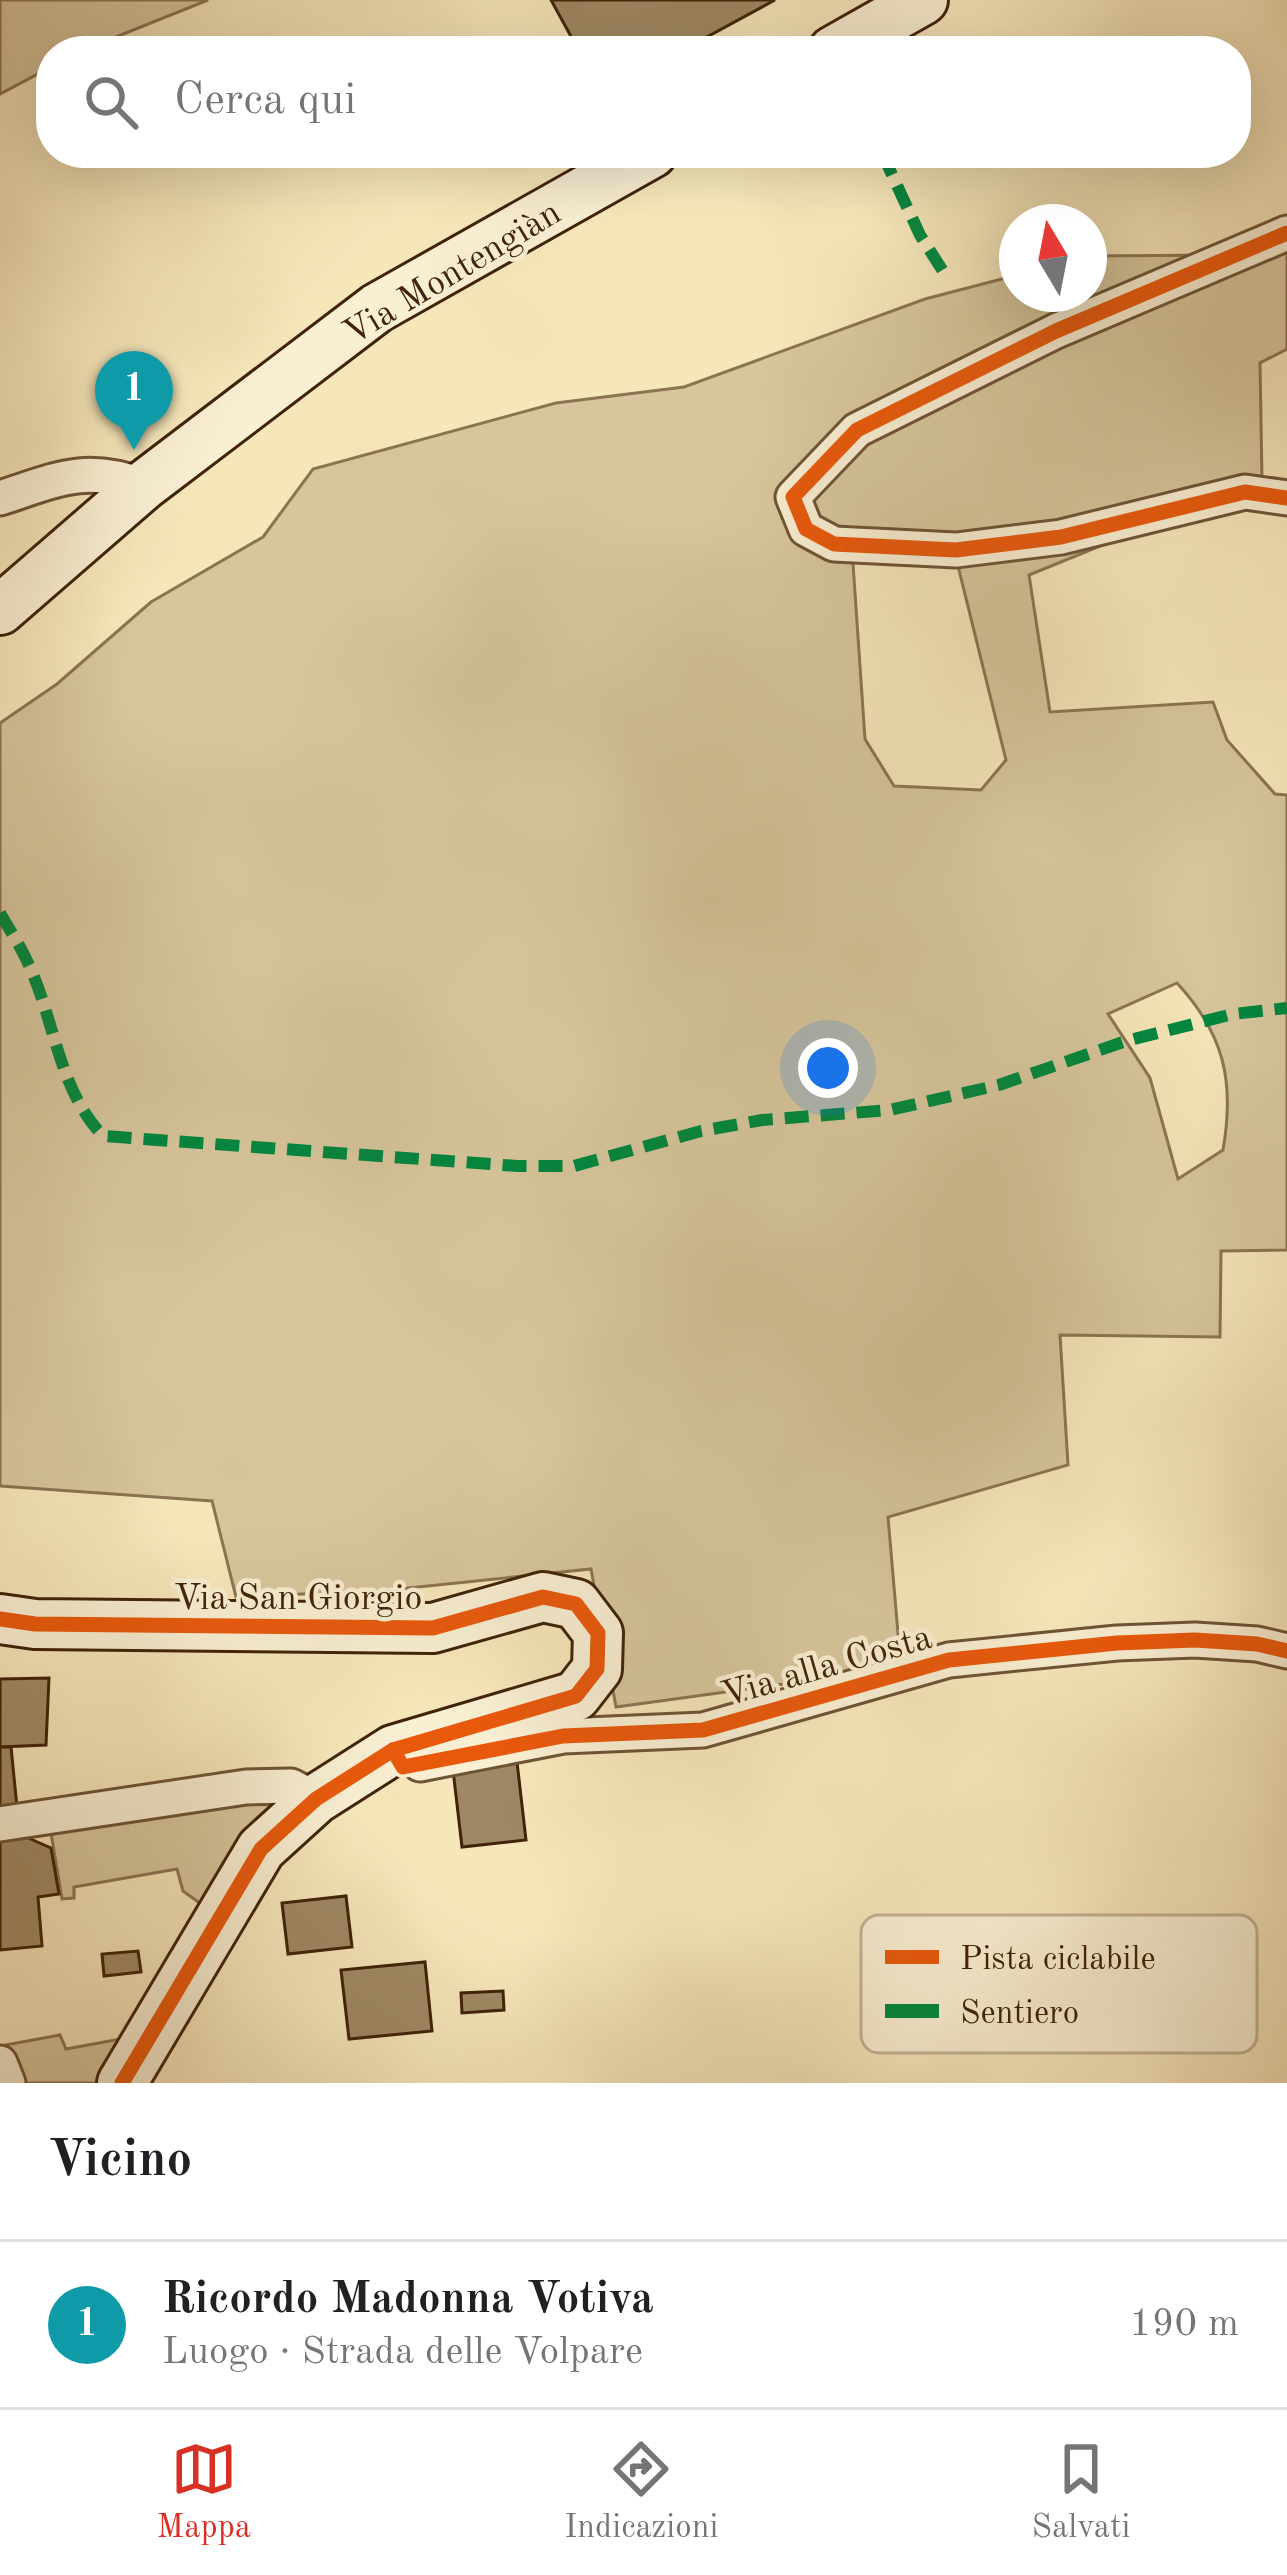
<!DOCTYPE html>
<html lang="it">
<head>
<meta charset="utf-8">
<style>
	:root { --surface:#fff; --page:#f6f6f6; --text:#202124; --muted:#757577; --line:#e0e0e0; --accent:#d93025 }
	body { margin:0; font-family:"Old Standard TT",serif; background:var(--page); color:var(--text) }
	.compass { position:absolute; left:999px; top:204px; width:108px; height:108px; border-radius:50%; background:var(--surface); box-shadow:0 12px 48px #0002; rotate:350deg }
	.you { position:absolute; left:828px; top:1068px; width:42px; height:42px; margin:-30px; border:9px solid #fff; border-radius:50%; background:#1a73e8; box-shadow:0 0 0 18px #1a73e833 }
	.badge { display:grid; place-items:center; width:78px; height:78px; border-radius:50%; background:var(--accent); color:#fff; font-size:39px; font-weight:700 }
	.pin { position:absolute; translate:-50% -99px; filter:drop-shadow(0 3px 6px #0008) }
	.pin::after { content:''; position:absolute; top:63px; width:42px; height:36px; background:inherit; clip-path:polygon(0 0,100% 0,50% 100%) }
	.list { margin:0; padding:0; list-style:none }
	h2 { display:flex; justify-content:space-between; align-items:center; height:156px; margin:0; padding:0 48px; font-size:51px }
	h2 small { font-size:39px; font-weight:400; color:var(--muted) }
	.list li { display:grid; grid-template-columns:78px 1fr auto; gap:36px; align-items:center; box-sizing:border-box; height:168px; padding:0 48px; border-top:3px solid var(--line) }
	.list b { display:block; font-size:45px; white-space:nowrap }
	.list p { margin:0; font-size:39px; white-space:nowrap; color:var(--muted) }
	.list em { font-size:39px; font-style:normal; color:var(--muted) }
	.icon { flex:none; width:66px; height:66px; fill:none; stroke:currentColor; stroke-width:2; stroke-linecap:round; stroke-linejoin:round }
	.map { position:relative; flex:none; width:1287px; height:2083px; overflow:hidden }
	.search { position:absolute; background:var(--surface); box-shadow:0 12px 48px #0002; left:36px; right:36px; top:36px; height:132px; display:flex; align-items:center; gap:30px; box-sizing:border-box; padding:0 42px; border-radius:48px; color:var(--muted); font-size:45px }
	.sheet { height:324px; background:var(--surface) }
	nav { display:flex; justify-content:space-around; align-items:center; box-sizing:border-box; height:168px; border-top:3px solid var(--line); background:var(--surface); font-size:33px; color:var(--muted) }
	nav a { display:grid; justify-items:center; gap:6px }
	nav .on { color:var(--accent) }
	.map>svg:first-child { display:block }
	.green { fill:#d7c69d; stroke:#8c7452; stroke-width:3; fill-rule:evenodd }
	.building { fill:#9f8965; stroke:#402308; stroke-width:3 }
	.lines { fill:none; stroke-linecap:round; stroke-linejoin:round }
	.street-casing { stroke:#6e5435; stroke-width:39 }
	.secondary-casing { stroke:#402308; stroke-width:54 }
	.street { stroke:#f9efd3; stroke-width:33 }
	.secondary { stroke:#f9efd3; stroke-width:48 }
	.quiet { stroke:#00873e; stroke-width:12; stroke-dasharray:24 12; stroke-linecap:butt }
	.cycleway-casing { stroke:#f9efd3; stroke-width:22 }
	.cycleway { stroke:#e8590c; stroke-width:15 }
	.labels { text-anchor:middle; stroke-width:9; stroke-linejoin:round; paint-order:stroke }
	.street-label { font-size:36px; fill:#402308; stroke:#f9efd3 }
	.key { fill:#f9efd3; stroke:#c2b296; stroke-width:3 }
	.key-label { font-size:33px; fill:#402308 }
</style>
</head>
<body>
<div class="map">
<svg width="1287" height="2083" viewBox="0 0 1287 2083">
	<rect width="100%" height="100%" fill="#f6e7bb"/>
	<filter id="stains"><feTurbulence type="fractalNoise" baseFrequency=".00167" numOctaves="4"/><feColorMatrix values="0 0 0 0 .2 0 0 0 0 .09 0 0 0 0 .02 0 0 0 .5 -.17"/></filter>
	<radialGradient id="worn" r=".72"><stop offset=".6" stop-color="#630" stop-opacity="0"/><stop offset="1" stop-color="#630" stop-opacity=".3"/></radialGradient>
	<!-- green -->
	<g class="green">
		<path d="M0 0H208L81 51H51V67L0 94Z"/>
		<path d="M1287 228V349L1260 363 1262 480 1029 575 1050 712 1213 702 1227 740 1275 794 1287 795V1250L1221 1251 1220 1337 1060 1335 1068 1465 888 1517 901 1668 616 1707 591 1569 389 1590 236 1597 212 1501 0 1486V723L57 684 151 602 263 537 313 469 556 403 684 387 925 299 1017 275V294H1089V256L1228 255ZM852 549 956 558 1006 760 981 790 894 786 865 739ZM1177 983C1224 1034 1235 1081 1223 1150L1178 1179 1150 1078 1108 1014Z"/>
		<path d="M286 1793 205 1907 183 1891 177 1869 74 1887V1898L62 1899 50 1827Z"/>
		<path d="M60 2035 66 2049 131 2037 102 2083H20L0 2055V2046Z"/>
	</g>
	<!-- building -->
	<g class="building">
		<path d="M551 0H775L681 51H579Z"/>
		<path d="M49 1678 46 1745 0 1747V1679Z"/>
		<path d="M0 1747H11L17 1807 0 1810Z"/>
		<path d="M517 1762 526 1840 462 1847 453 1770Z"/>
		<path d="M26 1837 51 1848 59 1894 38 1897 42 1946 0 1950V1841Z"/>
		<path d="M346 1896 352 1947 288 1954 282 1903Z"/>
		<path d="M138 1951 141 1972 104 1976 102 1954Z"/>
		<path d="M425 1962 432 2031 349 2039 341 1970Z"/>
		<path d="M503 1991 504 2010 462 2013 461 1993Z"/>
	</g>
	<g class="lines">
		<!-- street casing -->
		<g class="street-casing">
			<g id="street">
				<path d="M1287 233 1056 331 857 430 793 497 806 529 834 544 956 550 1061 537 1245 492 1287 498"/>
				<path d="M0 498C56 480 85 464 143 486"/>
				<path d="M420 1764 563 1736 703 1730 949 1660 1117 1643 1195 1640 1257 1644 1287 1651"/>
				<path d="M0 1824 246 1787 291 1786 316 1799"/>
				<path d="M0 2063 8 2083"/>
			</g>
		</g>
		<!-- secondary casing -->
		<g class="secondary-casing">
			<g id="secondary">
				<path d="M833 51 923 0"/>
				<path d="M0 610 143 486 377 308 652 153"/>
				<path d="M0 1619 35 1624 433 1628 543 1597 576 1604 598 1633 597 1669 576 1696 393 1750 316 1799 261 1849 122 2083"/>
			</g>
		</g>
		<!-- street -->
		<use href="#street" class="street"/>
		<!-- secondary -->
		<use href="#secondary" class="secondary"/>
		<!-- quiet -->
		<g class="quiet">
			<path d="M844 44 846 51"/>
			<path d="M882 153 920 235 948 279"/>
			<path d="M0 913C9 929 20 945 28 963 55 1020 58 1089 103 1136L517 1166H574L701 1131 762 1120 890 1110 999 1085 1126 1041 1233 1014 1287 1008"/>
		</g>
		<!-- cycleway casing -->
		<g class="cycleway-casing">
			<g id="cycleway">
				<path d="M1287 233 1056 331 857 430 793 497 806 529 834 544 956 550 1061 537 1245 492 1287 498"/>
				<path d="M0 1619 35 1624 433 1628 543 1597 576 1604 598 1633 597 1669 576 1696 393 1750 316 1799 261 1849 122 2083"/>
				<path d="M393 1750 403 1767 563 1736 703 1730 949 1660 1117 1643 1195 1640 1257 1644 1287 1651"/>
			</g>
		</g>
		<!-- cycleway -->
		<use href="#cycleway" class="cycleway"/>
	</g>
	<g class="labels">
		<!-- street labels -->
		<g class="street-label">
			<text transform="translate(451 271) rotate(-31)" y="13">Via Montengiàn</text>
			<text x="298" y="1609">Via San Giorgio</text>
			<text transform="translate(826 1664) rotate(-16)" y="13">Via alla Costa</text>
		</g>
	</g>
	<!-- legend -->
	<rect x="861" y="1915" width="396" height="138" rx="18" class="key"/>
	<rect x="885" y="1950" width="54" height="14" fill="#e8590c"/>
	<rect x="885" y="2004" width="54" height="14" fill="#00873e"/>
	<g class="key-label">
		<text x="960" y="1969">Pista ciclabile</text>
		<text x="960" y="2023">Sentiero</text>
	</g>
	<rect width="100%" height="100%" filter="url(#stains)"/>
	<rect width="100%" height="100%" fill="url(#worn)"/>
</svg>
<svg class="compass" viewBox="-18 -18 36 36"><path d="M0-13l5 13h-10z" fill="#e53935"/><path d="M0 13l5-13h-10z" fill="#757577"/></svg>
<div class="you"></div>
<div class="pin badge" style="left:134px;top:450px;background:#0f9aa8">1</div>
<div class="search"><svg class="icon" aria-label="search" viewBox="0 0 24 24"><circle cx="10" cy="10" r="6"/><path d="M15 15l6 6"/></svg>Cerca qui</div>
</div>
<section class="sheet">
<h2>Vicino<small></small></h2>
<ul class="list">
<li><span class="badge" style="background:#0f9aa8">1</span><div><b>Ricordo Madonna Votiva</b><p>Luogo · Strada delle Volpare</p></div><em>190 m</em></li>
</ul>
</section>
<nav>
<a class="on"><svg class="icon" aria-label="map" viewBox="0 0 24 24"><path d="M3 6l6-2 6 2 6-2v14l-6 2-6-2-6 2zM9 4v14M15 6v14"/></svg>Mappa</a>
<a><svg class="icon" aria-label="directions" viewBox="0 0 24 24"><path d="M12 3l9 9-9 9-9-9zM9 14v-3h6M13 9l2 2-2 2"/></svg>Indicazioni</a>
<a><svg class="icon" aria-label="saved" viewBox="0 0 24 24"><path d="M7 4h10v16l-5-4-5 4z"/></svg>Salvati</a>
</nav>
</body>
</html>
